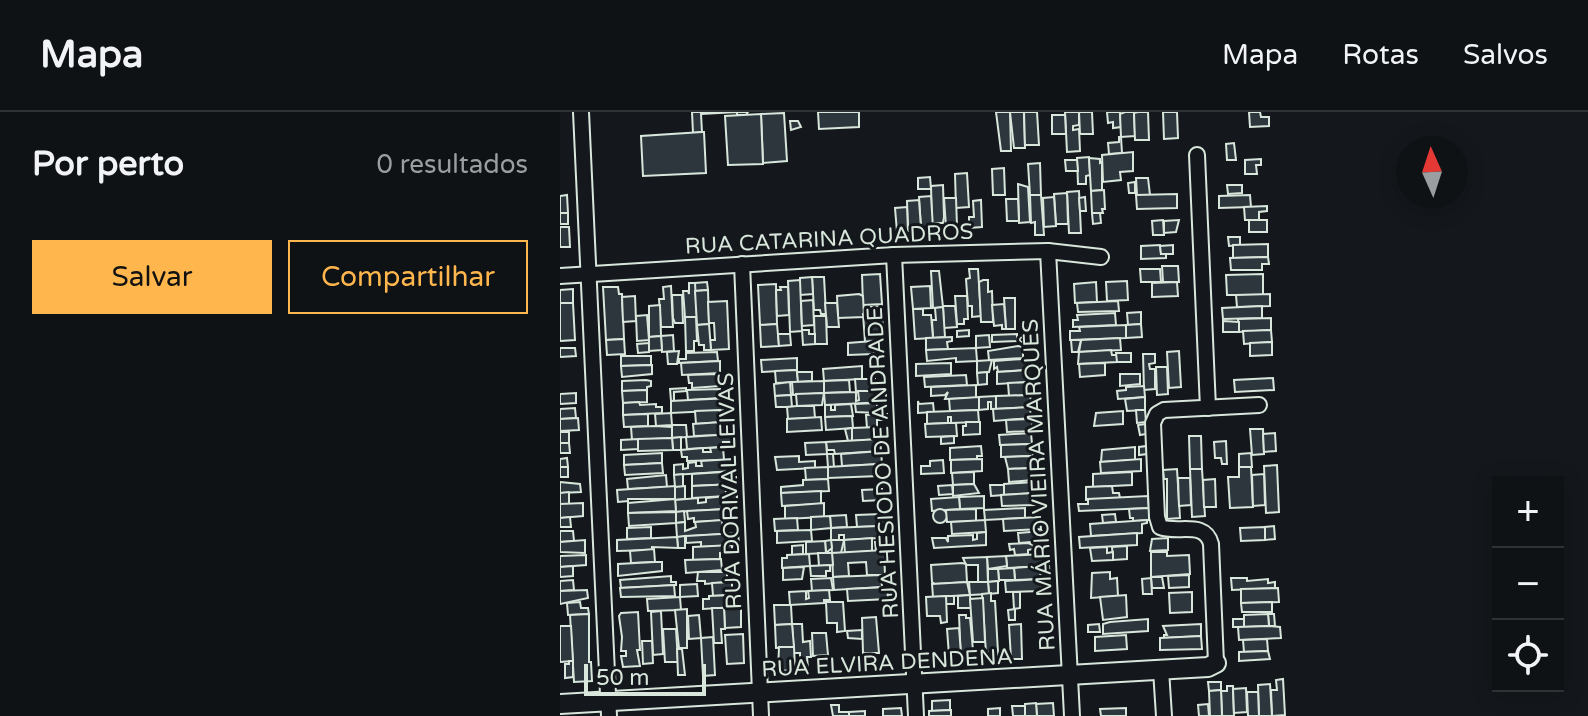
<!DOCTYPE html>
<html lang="pt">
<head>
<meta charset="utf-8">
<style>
	:root { --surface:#0f1215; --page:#181b1e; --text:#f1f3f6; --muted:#9b9ea0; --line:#2f3234; --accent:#ffb74d }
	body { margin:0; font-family:"Varela Round",sans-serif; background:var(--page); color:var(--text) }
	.controls { position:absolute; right:24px; bottom:24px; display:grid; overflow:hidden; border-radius:0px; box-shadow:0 4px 20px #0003 }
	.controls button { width:72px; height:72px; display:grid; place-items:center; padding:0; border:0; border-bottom:2px solid var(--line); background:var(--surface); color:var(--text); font:40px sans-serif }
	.compass { position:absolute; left:836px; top:24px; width:72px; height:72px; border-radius:50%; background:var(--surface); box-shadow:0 4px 20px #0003; rotate:357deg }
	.scale { position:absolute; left:24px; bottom:20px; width:122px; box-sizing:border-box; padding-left:8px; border:4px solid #d8e6dc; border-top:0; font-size:22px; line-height:28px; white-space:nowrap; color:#d8e6dc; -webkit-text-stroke:6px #14181c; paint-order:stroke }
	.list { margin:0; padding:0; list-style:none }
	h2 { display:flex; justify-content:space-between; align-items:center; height:104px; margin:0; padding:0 32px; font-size:34px }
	h2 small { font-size:26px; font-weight:400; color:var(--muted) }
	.actions { display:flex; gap:16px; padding:24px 32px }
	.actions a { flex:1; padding:18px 0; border:2px solid var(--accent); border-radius:0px; text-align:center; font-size:28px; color:var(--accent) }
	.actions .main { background:var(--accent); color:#111 }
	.icon { flex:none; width:44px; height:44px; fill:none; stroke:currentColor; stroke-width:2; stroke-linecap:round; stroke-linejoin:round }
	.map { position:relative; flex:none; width:1028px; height:604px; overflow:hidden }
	header { display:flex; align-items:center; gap:48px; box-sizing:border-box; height:112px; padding:0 40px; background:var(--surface); border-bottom:2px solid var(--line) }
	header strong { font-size:38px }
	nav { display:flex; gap:44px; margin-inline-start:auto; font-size:28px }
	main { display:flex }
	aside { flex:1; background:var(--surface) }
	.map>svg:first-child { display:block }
	.building { fill:#2c363c; stroke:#d8e6dc; stroke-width:2 }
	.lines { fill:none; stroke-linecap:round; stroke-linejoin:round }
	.minor-casing { stroke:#d8e6dc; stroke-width:18 }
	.tertiary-casing { stroke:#d8e6dc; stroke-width:22 }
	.minor { stroke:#14181c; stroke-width:14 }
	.tertiary { stroke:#14181c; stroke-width:18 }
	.labels { text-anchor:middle; stroke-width:6; stroke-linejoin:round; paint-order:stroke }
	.street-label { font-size:22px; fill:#d8e6dc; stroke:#14181c }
</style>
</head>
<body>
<header>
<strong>Mapa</strong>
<nav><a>Mapa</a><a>Rotas</a><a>Salvos</a></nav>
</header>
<main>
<aside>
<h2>Por perto<small>0 resultados</small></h2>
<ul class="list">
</ul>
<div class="actions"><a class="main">Salvar</a><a>Compartilhar</a></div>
</aside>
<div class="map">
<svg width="1028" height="604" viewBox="0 0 1028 604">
	<rect width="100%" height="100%" fill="#14181c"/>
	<!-- building -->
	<g class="building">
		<path d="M132 0H188L186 3H177V0L141 2 142 20 133 21Z"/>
		<path d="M258 0H299V15L259 17Z"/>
		<path d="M436 0H450L451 39H441Z"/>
		<path d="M450 0H464L465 36H454Z"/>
		<path d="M464 0H477L479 33H465Z"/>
		<path d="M505 0H519V13L513 14V18L519 17 520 39 507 40Z"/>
		<path d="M519 0H532L533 22H520Z"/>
		<path d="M547 0H560L561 15 553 16V10L548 11Z"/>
		<path d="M565 0H574L575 24 561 25 560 2Z"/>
		<path d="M578 0H588L589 28H575L574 1Z"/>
		<path d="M603 0H617L618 26 604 27Z"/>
		<path d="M689 0H700L701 5H709V14L690 15Z"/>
		<path d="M224 1 227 49 203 51 201 2Z"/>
		<path d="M201 2 203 52 168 53 165 4Z"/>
		<path d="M492 3H505L506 22H492Z"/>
		<path d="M230 9H238L241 15 231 18Z"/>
		<path d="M142 20H144L146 61 83 64 81 24Z"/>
		<path d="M559 25H561L562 41 549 42 548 31 559 30Z"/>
		<path d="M674 31 676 48H667L666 32Z"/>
		<path d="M573 40V59L560 60 561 68 543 70 542 43Z"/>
		<path d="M529 45 530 63 526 64V72H518L517 46Z"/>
		<path d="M529 46 540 47V51L542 50V78L531 79Z"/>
		<path d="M701 47V53H696L697 62H685V48Z"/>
		<path d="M505 48H517L518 59H506Z"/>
		<path d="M480 51 481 83H470L468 52Z"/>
		<path d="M444 56 445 83H433L432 57Z"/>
		<path d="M407 61 409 95 396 96 395 62Z"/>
		<path d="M370 65 371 77H358V66Z"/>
		<path d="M576 66H588L590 83H577Z"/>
		<path d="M575 70V81H569L568 71Z"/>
		<path d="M458 72 468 75 470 110 459 111Z"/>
		<path d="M383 73 384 105 383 111H372L371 74Z"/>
		<path d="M667 73H682V81L668 82Z"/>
		<path d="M544 78 545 97H542L543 101H532L531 79Z"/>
		<path d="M519 79 521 121H509L507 80Z"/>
		<path d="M507 81 508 112H496L494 82Z"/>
		<path d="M617 82V96L577 97 576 83Z"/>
		<path d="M7 83 8 101H0V84Z"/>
		<path d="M470 83H481L484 123H475V110L471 111Z"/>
		<path d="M690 83 691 95 659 96V84Z"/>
		<path d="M371 84 373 116H361L359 85Z"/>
		<path d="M494 85 496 114 484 115 483 86Z"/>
		<path d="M525 85 526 99H520L519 86Z"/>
		<path d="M384 86H396L397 114 386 115Z"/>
		<path d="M446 87H458L459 109H447Z"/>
		<path d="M359 88 361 116 348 117 347 89Z"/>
		<path d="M421 88 422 115 409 116V105H414L413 89Z"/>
		<path d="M707 94V99L699 100V108H685L684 95Z"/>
		<path d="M347 95 348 119 337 120 335 96Z"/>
		<rect x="0" y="101" width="8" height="11"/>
		<path d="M532 101H540L541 111 533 112Z"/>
		<path d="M603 108 604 123H593L592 109Z"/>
		<path d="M619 108 616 120 604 121V109Z"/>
		<rect x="689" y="108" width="18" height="12"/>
		<path d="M0 115H9L10 135H0Z"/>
		<path d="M668 125H680V133L669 134Z"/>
		<path d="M708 132V145L673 146V133Z"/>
		<path d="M600 133 601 142H606V146L581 147V134Z"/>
		<path d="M613 133V142H601L600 134Z"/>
		<path d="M708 145 709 152H702V158H671L670 146Z"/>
		<path d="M602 154H618L619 170H603Z"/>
		<path d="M409 157H418L421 204 412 205V194H408L406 167 410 166Z"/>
		<path d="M580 157H600L601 170H581Z"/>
		<path d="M371 159H379L383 195 373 196Z"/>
		<path d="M320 162 322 192 303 193 302 163Z"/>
		<path d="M703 162V183H667L666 163Z"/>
		<path d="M252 165H264L266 202H261L260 198H254Z"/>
		<path d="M252 165 253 182 240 183V166Z"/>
		<path d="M240 168 242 219 230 220 228 169Z"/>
		<path d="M423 168H428V180L432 179 433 210H421L419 170Z"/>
		<path d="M567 169 568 188 547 189 546 170Z"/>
		<path d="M147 170 148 178 135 179V171Z"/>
		<path d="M536 170 537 190 515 191 514 172Z"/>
		<path d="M617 170 618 184 592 185V171Z"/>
		<path d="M129 171H135L137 205H125L123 179H128L129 182Z"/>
		<path d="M216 172 217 212 200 213 198 173Z"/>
		<path d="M111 174 113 215H101L99 187H104L103 175Z"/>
		<path d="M370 174 371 196 353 197 351 175Z"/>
		<path d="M43 175H58L59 182H62L64 227 46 228Z"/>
		<path d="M220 175H228L229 203 217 204 216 178H221Z"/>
		<path d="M13 177V191H0V178Z"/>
		<path d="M148 178 149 212 137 213 135 179Z"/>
		<path d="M299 182 303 184 304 205 278 206 277 184Z"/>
		<path d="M710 182V194L677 195 676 183Z"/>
		<path d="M112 183H122L123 211H115L113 206Z"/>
		<path d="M75 184 76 209 63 210 62 185Z"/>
		<path d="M395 184H407L408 207H404V212H397Z"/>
		<path d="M444 186H455V217H446Z"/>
		<path d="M253 188 254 213 242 214 241 189Z"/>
		<path d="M167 189 169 237 151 238 150 228H155L154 211H149L148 190Z"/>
		<path d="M558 189 559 199 518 200 517 191Z"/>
		<path d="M0 191H13L15 228 0 229Z"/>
		<path d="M265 191H277L279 215H267Z"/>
		<path d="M444 192 446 217H442V213L434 214 432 193Z"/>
		<path d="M100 193 101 224 89 225V194Z"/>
		<path d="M322 194 323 229 305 230 303 202H311V195Z"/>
		<path d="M383 194H395L397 215 384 216Z"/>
		<path d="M702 194V206L663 207 662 196Z"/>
		<path d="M383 195 385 225 373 226 372 208H376L375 196Z"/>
		<path d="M353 197H363V203H371L373 226 355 227Z"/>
		<path d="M581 200V212L568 213 567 201Z"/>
		<path d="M555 201 556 213 513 215V208H518L517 203Z"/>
		<path d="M87 203 89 228 77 229 76 204Z"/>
		<path d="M254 204H266L267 232H255Z"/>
		<path d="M125 205H136L137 229H134V239H126Z"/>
		<path d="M711 206V218L679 220 678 207Z"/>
		<path d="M663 209 679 210V220H663Z"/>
		<path d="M149 212 151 238H144V233H139L137 213Z"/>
		<path d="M217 212 219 234 201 235 200 213Z"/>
		<path d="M581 212 582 225 566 226V213Z"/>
		<path d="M566 213V226L510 228V219H520L519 215Z"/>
		<path d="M242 218H249V222H255V232L243 233Z"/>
		<path d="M409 218V224L397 225V219Z"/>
		<path d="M711 218 712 230 684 232 683 219Z"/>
		<path d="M218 222H230L231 233 219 234Z"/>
		<path d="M457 222V229L432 230V223Z"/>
		<path d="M113 223 114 239 102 240 101 224Z"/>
		<path d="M429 223 430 235 416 236V224Z"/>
		<path d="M101 224 102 238 89 239V225Z"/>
		<path d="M392 225V229L387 230 388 237 366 238V226Z"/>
		<path d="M560 226 561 238 519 240 521 228Z"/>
		<path d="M64 227 65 242 47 243 46 228Z"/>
		<path d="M511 228H521L518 240H512Z"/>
		<path d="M313 229 314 242 288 243V231Z"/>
		<path d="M712 230V243L690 244V231Z"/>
		<path d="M89 231V240L78 241 77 232Z"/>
		<path d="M458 234 463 235V246L429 248 428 239Z"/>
		<path d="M0 236H15L16 244 0 245Z"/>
		<path d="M416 236 417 249 396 250V246L367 249 366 238Z"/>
		<path d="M551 238 552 243H557V250L518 252 519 240Z"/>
		<path d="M119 239 117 252H108L107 240Z"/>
		<path d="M619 239 621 275 609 276 607 240Z"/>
		<path d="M157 240 158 249 119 251V247H126V241Z"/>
		<path d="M556 241H571V250H557Z"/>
		<path d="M583 242H595V251L589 252 590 257H595V277L584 278Z"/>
		<path d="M61 244H91V253L61 254Z"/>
		<path d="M237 246V258L202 260 201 248Z"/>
		<path d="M476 246 477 253 466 254V258L438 260 437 255 434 257V249Z"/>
		<path d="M432 248 429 260 417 261V249Z"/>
		<path d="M160 249V261L122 263 121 251Z"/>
		<path d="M391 251V262L356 264V252Z"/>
		<path d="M545 251V263L520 265 519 252Z"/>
		<path d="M92 253V262L62 265 61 254Z"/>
		<path d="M302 254V267L264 269 263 257Z"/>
		<path d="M596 255H607L608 282 597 283Z"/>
		<path d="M237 258 238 270 216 271 215 259Z"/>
		<path d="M468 258 469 270 437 272V260Z"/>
		<path d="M237 260H252V269L238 270Z"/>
		<path d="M427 260V272L418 273 417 261Z"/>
		<path d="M159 262 160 274 132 276V271H129L128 263Z"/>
		<path d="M560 262H580V272L560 274Z"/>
		<path d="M406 263 407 273 365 275 364 265Z"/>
		<path d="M713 266 714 278 675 280 674 268Z"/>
		<path d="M295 267H315V279L296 280Z"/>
		<path d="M86 268 91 269V274L87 275V278L62 279V269Z"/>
		<path d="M289 268 290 280 264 281V269Z"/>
		<path d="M264 269V281L233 283 232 270Z"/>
		<path d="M230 270 231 283 215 284 214 272Z"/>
		<path d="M470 270V283L449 284 448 271Z"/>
		<path d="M416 273V286L385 287 388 280 385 283 371 284V275Z"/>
		<path d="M584 274 585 285 558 287 557 279 566 278V275Z"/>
		<path d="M126 276V279L114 280V289H111L110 277Z"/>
		<path d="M160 277 161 286 128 288 127 278Z"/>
		<path d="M87 278V290L63 291 62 279Z"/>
		<path d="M298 279H326V290L265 293 264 281 296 280V289L299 288Z"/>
		<path d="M16 281V291L0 292V282Z"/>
		<path d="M264 281 262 293 237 294 236 282Z"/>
		<path d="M231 283 232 295H216L215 284Z"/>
		<path d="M470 283 472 295 436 297V284Z"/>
		<path d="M436 284V297H431V290H428V297L419 298V285Z"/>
		<path d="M419 285V298L390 299 389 287Z"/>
		<path d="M585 285V298L567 299 565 287Z"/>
		<path d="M170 286 172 298 111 301V289Z"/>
		<path d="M358 289 359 292 373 291 374 300 358 301Z"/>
		<path d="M79 290 80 293 96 292V295H102V301L63 303V291Z"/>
		<path d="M317 291V301L296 300 295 292Z"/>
		<path d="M291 292 293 304 265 305V293H271V298H275V293Z"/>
		<path d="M237 294H254L255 306 228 307 227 295Z"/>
		<path d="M470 295 471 306 434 309 433 297Z"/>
		<path d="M15 296 16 306 0 307V297Z"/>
		<path d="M160 298 161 310 136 312 135 299Z"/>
		<path d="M418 298 419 310 391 311V305H388V311L367 312V300Z"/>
		<path d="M576 298H585L586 310 577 311Z"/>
		<path d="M563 299V312L534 314 536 301Z"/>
		<path d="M111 301 112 313 96 314 95 302Z"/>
		<path d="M88 302V314L64 315 63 303Z"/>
		<path d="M327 302V308H317V315L307 316 306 303Z"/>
		<path d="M292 304 293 316 266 318 265 305Z"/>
		<path d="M261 305 262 318 227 320V307Z"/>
		<path d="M18 306 19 318 0 319V307Z"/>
		<path d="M472 307V319L447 320 446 308Z"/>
		<path d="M162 310V323L134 324 133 312Z"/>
		<path d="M406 310H420V322L403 323V314H406Z"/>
		<path d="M388 311H396L397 324 366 325 365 312Z"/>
		<path d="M586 312V322L580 323 578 313Z"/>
		<path d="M112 313H126L127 325 112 326Z"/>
		<path d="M95 314 112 315V326L72 328 71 315Z"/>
		<path d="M319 315V327L292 329V316Z"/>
		<path d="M292 316V329H288L285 317Z"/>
		<path d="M690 317H703L704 342 692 343Z"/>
		<rect x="0" y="320" width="9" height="11"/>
		<path d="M471 321 472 332 440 333 439 323Z"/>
		<path d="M715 321 716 339 704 340 703 322Z"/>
		<path d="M174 322V330H163V335L127 337 126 325Z"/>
		<path d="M394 324V331L381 332V325Z"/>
		<path d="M629 324H641L642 357H630Z"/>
		<path d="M121 325V338H113L112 326Z"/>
		<path d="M112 326 113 338 78 339V327Z"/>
		<path d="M78 327V337L61 338V328Z"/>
		<path d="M320 327 321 339 275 342 274 338H267L266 330Z"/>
		<path d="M666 329 667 352H662L661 346H655L654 330Z"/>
		<path d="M266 330 267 342 246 343 245 331Z"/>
		<path d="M0 331H9L10 341H0Z"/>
		<path d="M472 332 473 344 441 345V333Z"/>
		<path d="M421 334 422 344H417V347L390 348V336Z"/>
		<path d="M587 334V342L579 343V335Z"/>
		<path d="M163 335 164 348 127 349V345H122L121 338 143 336V340H151L150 336Z"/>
		<path d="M575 335V348L541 350 542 338Z"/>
		<path d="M321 339 322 352 282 354 281 342Z"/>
		<path d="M102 341V351L64 353V343Z"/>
		<path d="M691 341 692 355H679V342Z"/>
		<path d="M267 342H273L274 355H268Z"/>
		<path d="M239 344V350L255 349V356L217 358 215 345Z"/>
		<path d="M470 344V356L448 357 445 345Z"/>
		<path d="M7 346 8 355H0V347Z"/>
		<path d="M172 347 173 359 114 363V353L123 352V357L128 356V351L136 350V354H142L141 349Z"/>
		<path d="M422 347V359L391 361V348Z"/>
		<path d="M581 347V359L541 361 540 350Z"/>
		<path d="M383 348 384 361 361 362V354H370V349Z"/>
		<path d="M102 351 103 361 65 363 64 353Z"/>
		<path d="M318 352 319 364 268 366V355Z"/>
		<path d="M717 353 719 400 706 401 704 354Z"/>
		<rect x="0" y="355" width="8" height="10"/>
		<path d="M268 355V367L246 368 245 356Z"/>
		<path d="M679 355H691L693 395 670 396 668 365H679Z"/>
		<path d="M472 356 473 368 449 370 448 357Z"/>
		<path d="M617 357 620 406 607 407V367H604L603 358Z"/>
		<path d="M630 357H642L645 404 632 405Z"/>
		<path d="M163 360V366L176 365V372L132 374V362Z"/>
		<path d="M414 360V372L393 373 392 361Z"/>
		<path d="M572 360V373L533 375V362Z"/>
		<path d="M123 362V375H115L114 363Z"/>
		<path d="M704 362 705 393 693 394 692 363Z"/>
		<path d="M106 363 107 375 68 377 67 367Z"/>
		<path d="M618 366H630L631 393 619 394Z"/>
		<path d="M268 367 269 379 221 381V375L243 373V368Z"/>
		<path d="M655 367 656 395H644L643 368Z"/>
		<path d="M0 370 20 372 21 380 0 381Z"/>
		<path d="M474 370 475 381 444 383V372Z"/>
		<path d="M174 372 175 380H166L167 384 132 386V374Z"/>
		<path d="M414 372 419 381 393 384V373Z"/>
		<path d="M392 373 393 382 379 383 378 374Z"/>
		<path d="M430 373H444V383L431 384Z"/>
		<path d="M115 374V387H68V389L58 390 57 378Z"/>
		<path d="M125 374V387L115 388V375Z"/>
		<path d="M552 374 553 381H559L560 386 526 388V375Z"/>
		<path d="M322 377V388L303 389 302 378Z"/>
		<path d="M261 379V392L222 394 221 381Z"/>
		<path d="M9 380V392H0V381Z"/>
		<path d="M475 381V393L442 394 441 383Z"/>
		<path d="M177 383V391H165V397L116 400 115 388 138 386V391L146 390V386Z"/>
		<path d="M424 384V396L400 397 399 385Z"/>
		<path d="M588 384 589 396 519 399 518 392H528V387Z"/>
		<path d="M399 385 400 397 372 399 371 387Z"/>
		<path d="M115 387 116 399 68 401V391Z"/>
		<path d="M23 391V404L0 406V392Z"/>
		<path d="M264 391V405L225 407V394Z"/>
		<path d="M465 396V406L425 408 424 398Z"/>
		<path d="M589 396V408L573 409V406H570L569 397Z"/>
		<circle cx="380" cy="404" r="7"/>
		<path d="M168 397 169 408 134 410V406L128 407 127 399Z"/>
		<path d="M416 397V409L387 410 386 398Z"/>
		<path d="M124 399 125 410 116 411V400Z"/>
		<path d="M116 400V411L69 414 68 401Z"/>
		<path d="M322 402 323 414 297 415 296 403Z"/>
		<path d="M555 402 556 410 543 411 542 403Z"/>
		<path d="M286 403 287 415 271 416 270 404Z"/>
		<path d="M270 404 271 416 251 418V405Z"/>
		<path d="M10 405 11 415H0V406Z"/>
		<path d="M480 405 481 417 444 419 443 407Z"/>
		<path d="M237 406 238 418 215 419 214 407Z"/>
		<path d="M162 408 163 422 117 425 116 411 125 410V419L136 415 135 410Z"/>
		<path d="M425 408 426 420 392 422 391 410Z"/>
		<path d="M587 408V411L582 412V421L531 424 530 412Z"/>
		<path d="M319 414 320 426 284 428V423H279V428H271V416Z"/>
		<path d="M714 414 715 427 705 428V415Z"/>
		<path d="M91 415V426L67 427V416Z"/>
		<path d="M705 415V428L681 429 680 416Z"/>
		<path d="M251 418 252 429 217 431V419Z"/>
		<path d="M0 419H13L14 429 0 430Z"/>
		<path d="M483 419V429L459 431 458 421Z"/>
		<path d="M426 420V433L374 436 372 426H386L388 430V424L413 423V428L417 427V421Z"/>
		<path d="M178 421 179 433 141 435V430L126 431V424Z"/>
		<path d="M577 421V433L520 436 519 425Z"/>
		<path d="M125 424V436H118L117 425Z"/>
		<path d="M117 425 118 436 92 435V438L57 439V428Z"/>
		<path d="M312 426V439L285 441 284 428Z"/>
		<path d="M608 426V438L590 439 592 427Z"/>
		<path d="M25 428V441L0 440V430Z"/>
		<path d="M271 428H284L281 441H272Z"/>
		<path d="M271 428 272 436 266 441 265 429Z"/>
		<path d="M265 429 266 441 246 442V430Z"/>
		<path d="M330 429V438L316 439 315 430Z"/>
		<path d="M468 431 473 433V437L468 438V442L455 443 454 437 450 438 449 432Z"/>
		<path d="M172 433V440L160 441V447L133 448V435Z"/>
		<path d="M243 433V442L232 443V434Z"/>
		<path d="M567 434V447L553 448 552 435Z"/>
		<path d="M547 435V441L553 440V448L532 449 530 436Z"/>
		<path d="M94 437 95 450 71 451 70 439Z"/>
		<path d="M324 438 325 463H307L306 450 288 451 289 464 273 465 272 441Z"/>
		<path d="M591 440H607V444L629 443 630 462 591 465Z"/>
		<path d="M258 441H272L273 453 259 454Z"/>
		<path d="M249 442 250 454 222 456V446H227V443Z"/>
		<path d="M483 442 484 454 447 456 446 444Z"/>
		<path d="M26 443V453L0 455V444Z"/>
		<path d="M446 444 447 454 428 457 427 445Z"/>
		<path d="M427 445 428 470H418V453H406L403 446Z"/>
		<path d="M161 447 162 458 126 461 125 448Z"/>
		<path d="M95 450H102V459L58 464V452Z"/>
		<path d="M402 451 406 452 407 470 375 472 372 470 371 453Z"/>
		<path d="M270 453V459H266V464H251L250 454Z"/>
		<path d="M13 454V464L0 465V455Z"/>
		<path d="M480 454 481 467 455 468 454 456Z"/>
		<path d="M480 454H489L490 466 481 467Z"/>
		<path d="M244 455 242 467 223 468V456Z"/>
		<path d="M454 456 455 468H439L438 457Z"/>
		<path d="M428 457H438L439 469 428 470Z"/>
		<path d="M138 460H167V470L145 472V469H137Z"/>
		<path d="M550 460V467L557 466 558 484 531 486 532 461Z"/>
		<path d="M321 463 322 475 274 478 273 465Z"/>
		<path d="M629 463V475L609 476 608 464Z"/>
		<path d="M111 464V470H116V473L61 476 60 468Z"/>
		<path d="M591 465H602L604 476H592Z"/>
		<path d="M271 466 273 478 252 479 251 467Z"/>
		<path d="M591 466 592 482H583L582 467Z"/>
		<path d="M671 466H687V469L708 467V471L715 470V476L672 478Z"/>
		<path d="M481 467 482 479 446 480 445 469Z"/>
		<path d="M13 468 14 478 0 479V469Z"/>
		<path d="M438 469V481L429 482 428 470Z"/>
		<path d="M172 470V483L153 484 152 471Z"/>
		<path d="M407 470 410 483 373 485 372 472Z"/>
		<path d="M409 470H428L429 482 410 483Z"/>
		<path d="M137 472 138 484 120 485V473Z"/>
		<path d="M114 473 115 484 61 485 60 476Z"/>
		<path d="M327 475H335L336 482 327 483Z"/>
		<path d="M327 475 328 487 288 489 287 477Z"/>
		<path d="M718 476 719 490 681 491V477Z"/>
		<path d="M27 478 28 486 0 492V479Z"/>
		<path d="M269 478 270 488H264V491L230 493 229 480 246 479V487L249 486 248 479Z"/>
		<path d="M453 480H460V496L454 497Z"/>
		<path d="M632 480V500L610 501 609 481Z"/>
		<path d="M431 481V489H435L438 540 426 541 422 482Z"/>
		<path d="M172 483 175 495 143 497V487H149V484Z"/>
		<path d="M410 483 411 496H398V484Z"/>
		<path d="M566 483 567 505 543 508 540 485Z"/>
		<rect x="386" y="484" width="8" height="8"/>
		<path d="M386 484 387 510 381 511 380 504H367L366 485Z"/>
		<path d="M120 485 121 498 88 499 87 487Z"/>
		<path d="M423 486 425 530H413L410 487Z"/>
		<path d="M20 490 21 496H28L29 502 8 503 7 491Z"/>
		<path d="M266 490H283L285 519 277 520V511H267Z"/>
		<path d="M712 490V500H682L681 491Z"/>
		<path d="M214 493H231L232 512 215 513Z"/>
		<path d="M181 495V515L165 516 164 496Z"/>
		<path d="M152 496H164L165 517H161L162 531H154Z"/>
		<path d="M127 497V536H119L115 498Z"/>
		<path d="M455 497V508H449L448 498Z"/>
		<path d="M101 499 103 542 93 543 91 500Z"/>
		<path d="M78 500 80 538H77L80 554 63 555 61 544H66V539H61L62 525 59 504 61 501Z"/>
		<path d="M29 502V550H31L32 569 14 570 10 503Z"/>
		<path d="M708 502H714L715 514H709Z"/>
		<path d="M708 502 709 514 684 515V503Z"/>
		<path d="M139 503 141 526 129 527 128 504Z"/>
		<path d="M399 503H406V506H410L414 549H401Z"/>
		<path d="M316 505 319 541H303L302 506Z"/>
		<path d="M588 507V519L543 522V512L550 510Z"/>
		<rect x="673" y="507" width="11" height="8"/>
		<path d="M232 512H242L243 530 250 529 251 545H247L248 557 240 558V541H234Z"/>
		<path d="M232 512 234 535 216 536 215 513Z"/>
		<path d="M461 512 462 547H451L449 513Z"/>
		<path d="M539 512 540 520H528V513Z"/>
		<path d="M641 512V524L604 526V523H607L603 514Z"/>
		<path d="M0 514H11L13 549 0 550Z"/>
		<path d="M709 514 720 515 721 526 679 528 678 515Z"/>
		<path d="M399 516 401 542 389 543 387 517Z"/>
		<path d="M103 517H116L118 550H105Z"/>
		<path d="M302 518V527L288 526 287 519Z"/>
		<path d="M252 521H266L268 543 253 544Z"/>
		<path d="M183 522 184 551 167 552 165 523Z"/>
		<path d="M566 523 567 537 535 539V525Z"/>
		<path d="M641 524 642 537 600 538V526Z"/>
		<path d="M153 525 155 563 143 564 141 526Z"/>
		<path d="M707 527 708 539 684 540 683 528Z"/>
		<path d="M82 529H92L93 551 83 552Z"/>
		<path d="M219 535H234L235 558 218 559Z"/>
		<path d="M117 537H122L125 563H118Z"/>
		<path d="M708 539 710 547 679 549V540Z"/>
		<path d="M438 540V548H426V541Z"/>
		<path d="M9 549H13V565L5 566V552H9Z"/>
		<path d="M723 567 725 603 712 604 711 578H717L716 568Z"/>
		<path d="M648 570H661V578L649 579Z"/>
		<path d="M710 572 712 604H699L698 573Z"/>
		<path d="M667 574H673L674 604H662L661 579H667Z"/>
		<path d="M686 576 687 600 674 601 673 577Z"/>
		<path d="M649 579 661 578 662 604H650Z"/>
		<path d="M687 580H698L699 604H688Z"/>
		<path d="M390 588V598L372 599V589Z"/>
		<path d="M493 591 494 604H477L476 592Z"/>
		<path d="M465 592 476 591 477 604H465Z"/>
		<path d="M648 592 649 604H639L638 593Z"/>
		<path d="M271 593H279V600H289V604H273Z"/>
		<path d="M452 594H465V604H453Z"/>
		<path d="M341 596 342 604H323V597Z"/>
		<path d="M440 596V604H428V597Z"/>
		<path d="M566 596V604H541L540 597Z"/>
		<path d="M391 598V604H369V599Z"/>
		<path d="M305 599V604H289V600Z"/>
	</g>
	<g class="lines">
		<!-- minor casing -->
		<g class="minor-casing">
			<g id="minor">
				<path d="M21 0 49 604"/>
				<path d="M637 43 648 296"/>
				<path d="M488 139 512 604"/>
				<path d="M334 143 356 604"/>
				<path d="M182 152 201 604"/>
				<path d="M0 164 334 143 488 139 541 145"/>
				<path d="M656 551 651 432C645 408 618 422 600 415L597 405 593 311 597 302 604 298 699 293"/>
				<path d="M601 558 604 604"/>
			</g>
		</g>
		<!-- tertiary casing -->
		<g class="tertiary-casing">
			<path id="tertiary" d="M0 592 648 555 656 551"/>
		</g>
		<!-- minor -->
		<use href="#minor" class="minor"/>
		<!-- tertiary -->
		<use href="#tertiary" class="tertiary"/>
	</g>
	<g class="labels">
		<!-- street labels -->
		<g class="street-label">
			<text transform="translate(269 126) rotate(-3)" y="8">RUA CATARINA QUADROS</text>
			<text transform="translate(322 351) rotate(-93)" y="8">RUA HESIODO DE ANDRADE</text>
			<text transform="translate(478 373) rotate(-93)" y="8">RUA MÁRIO VIEIRA MARQUÊS</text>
			<text transform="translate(169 379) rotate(-92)" y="8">RUA DORIVAL LEIVAS</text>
			<text transform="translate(327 550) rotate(-3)" y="8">RUA ELVIRA DENDENA</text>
		</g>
	</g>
</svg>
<div class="controls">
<button>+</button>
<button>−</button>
<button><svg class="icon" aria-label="locate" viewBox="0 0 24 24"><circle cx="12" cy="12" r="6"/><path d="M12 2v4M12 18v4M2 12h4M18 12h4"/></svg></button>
</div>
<svg class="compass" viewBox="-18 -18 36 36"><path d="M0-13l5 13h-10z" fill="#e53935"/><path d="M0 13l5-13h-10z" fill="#9b9ea0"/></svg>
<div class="scale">50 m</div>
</div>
</main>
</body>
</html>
